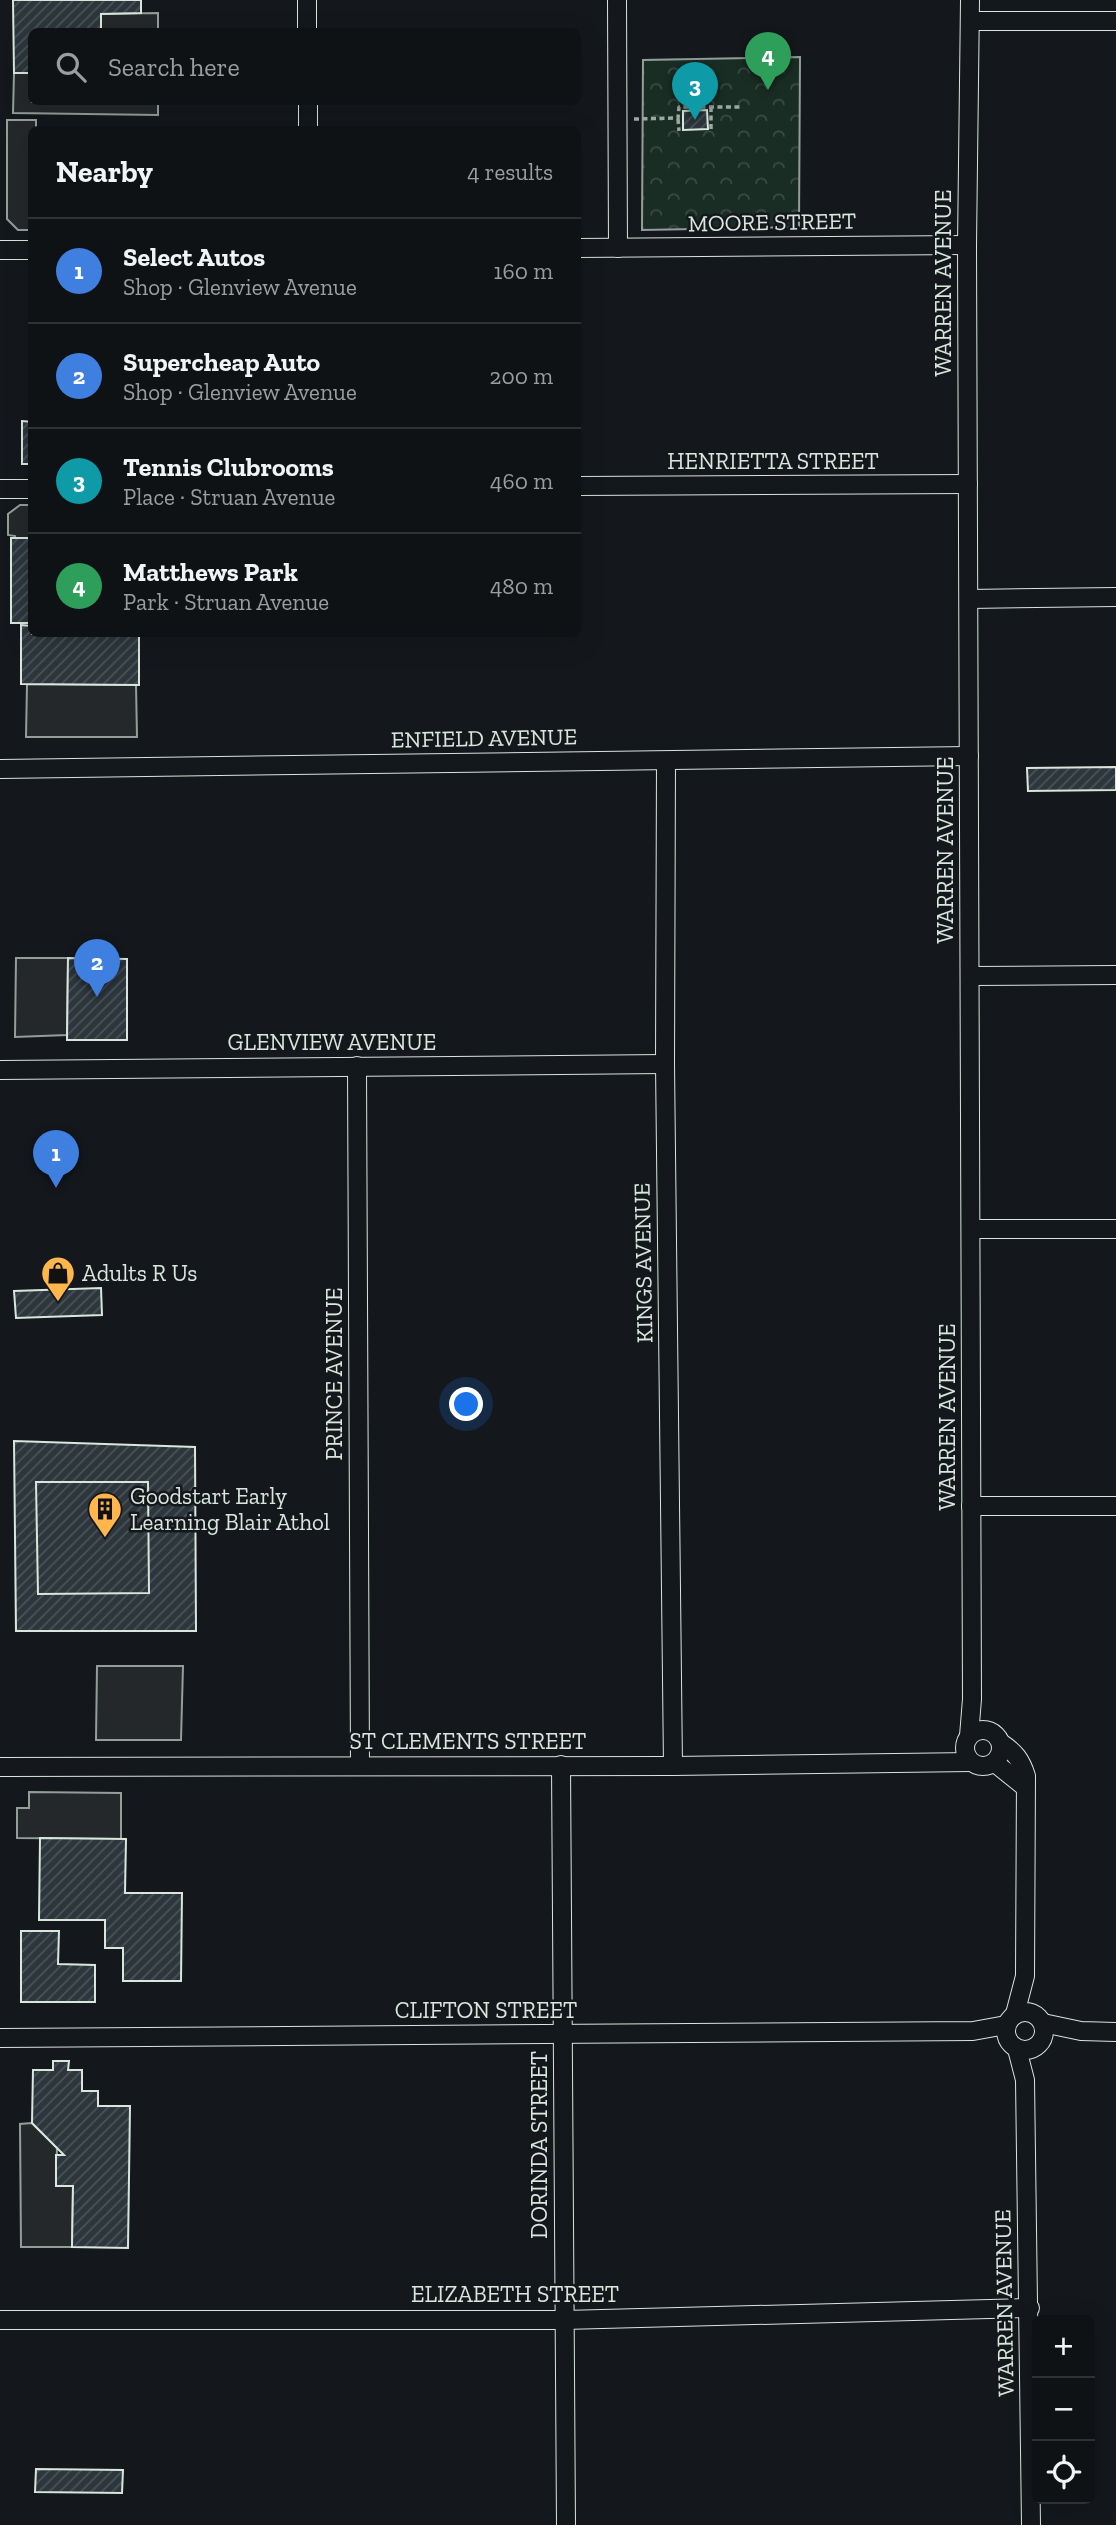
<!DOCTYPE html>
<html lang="en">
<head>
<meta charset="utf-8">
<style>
	:root { --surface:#0f1215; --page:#181b1e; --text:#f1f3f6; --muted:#9b9ea0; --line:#2f3234; --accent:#d93025 }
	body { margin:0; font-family:"Zilla Slab",serif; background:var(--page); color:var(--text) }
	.controls { position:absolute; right:21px; bottom:21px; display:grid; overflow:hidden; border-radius:10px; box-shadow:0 7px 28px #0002 }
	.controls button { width:63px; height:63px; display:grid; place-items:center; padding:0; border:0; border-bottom:2px solid var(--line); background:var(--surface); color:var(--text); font:35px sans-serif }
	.you { position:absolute; left:467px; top:1405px; width:24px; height:24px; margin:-18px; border:5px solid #fff; border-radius:50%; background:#1a73e8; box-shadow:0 0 0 10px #1a73e833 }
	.badge { display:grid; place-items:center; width:46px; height:46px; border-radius:50%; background:var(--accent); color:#fff; font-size:23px; font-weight:700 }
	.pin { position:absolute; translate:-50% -58px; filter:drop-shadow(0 2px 4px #0008) }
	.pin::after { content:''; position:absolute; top:37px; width:24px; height:21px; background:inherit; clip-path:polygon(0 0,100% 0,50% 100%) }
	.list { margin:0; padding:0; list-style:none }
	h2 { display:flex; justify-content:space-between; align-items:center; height:91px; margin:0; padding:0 28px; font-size:30px }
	h2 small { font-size:23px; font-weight:400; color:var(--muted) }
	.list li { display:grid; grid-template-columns:46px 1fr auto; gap:21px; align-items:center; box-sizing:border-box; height:105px; padding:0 28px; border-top:2px solid var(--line) }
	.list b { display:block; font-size:26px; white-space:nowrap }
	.list p { margin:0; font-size:23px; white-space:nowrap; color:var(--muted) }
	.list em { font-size:23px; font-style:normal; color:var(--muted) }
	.icon { flex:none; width:38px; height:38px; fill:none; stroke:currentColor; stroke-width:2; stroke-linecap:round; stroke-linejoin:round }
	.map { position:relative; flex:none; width:1116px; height:2525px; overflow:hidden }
	.search { position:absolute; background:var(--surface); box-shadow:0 7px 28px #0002; left:28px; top:28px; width:553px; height:77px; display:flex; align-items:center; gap:18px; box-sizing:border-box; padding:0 24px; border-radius:10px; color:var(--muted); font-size:26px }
	.panel { position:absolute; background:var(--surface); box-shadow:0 7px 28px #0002; left:28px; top:126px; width:553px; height:511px; border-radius:10px }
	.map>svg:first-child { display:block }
	.forest { fill:url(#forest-crowns); stroke:#939e99; stroke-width:2 }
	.parking { fill:#24282b; stroke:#939e99; stroke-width:2 }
	.building { fill:url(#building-hatch); stroke:#d8e6dc; stroke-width:2 }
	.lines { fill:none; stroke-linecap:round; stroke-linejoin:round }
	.minor-casing { stroke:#d8e6dc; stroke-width:20 }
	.path { stroke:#9da8a2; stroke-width:3.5; stroke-dasharray:5 3.5; stroke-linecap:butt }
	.minor { stroke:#14181c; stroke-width:18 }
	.labels { text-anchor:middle; stroke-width:5; stroke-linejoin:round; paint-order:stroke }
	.street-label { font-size:23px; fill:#d8e6dc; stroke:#14181c }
	.poi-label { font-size:23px; fill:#d8e6dc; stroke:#14181c; text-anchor:start }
</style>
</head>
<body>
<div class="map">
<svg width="1116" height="2525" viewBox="0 0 1116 2525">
	<defs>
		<pattern id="forest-crowns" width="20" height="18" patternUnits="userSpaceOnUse" patternTransform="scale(1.75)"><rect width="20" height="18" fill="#1a2d24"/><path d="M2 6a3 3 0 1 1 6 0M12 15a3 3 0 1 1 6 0" fill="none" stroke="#3b4b43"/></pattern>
		<pattern id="building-hatch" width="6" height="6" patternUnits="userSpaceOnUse" patternTransform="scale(1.75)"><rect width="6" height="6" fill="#2c363c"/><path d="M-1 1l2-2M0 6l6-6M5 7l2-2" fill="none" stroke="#4a5358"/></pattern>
	</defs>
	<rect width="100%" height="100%" fill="#14181c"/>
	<!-- forest -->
	<path class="forest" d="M800 57 799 227 642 230 643 60Z"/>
	<!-- parking -->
	<g class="parking">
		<path d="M158 13V31H101V14Z"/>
		<path d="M14 73H31L32 102H158V115L13 113Z"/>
		<path d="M7 120H36V129L32 130 31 230H18L7 219Z"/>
		<path d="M20 505H31V548H15V536L8 535V514Z"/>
		<path d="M27 684 136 685 137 737H26Z"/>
		<path d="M16 958H68L67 1035 15 1037Z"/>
		<path d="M97 1666H183L181 1740H96Z"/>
		<path d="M29 1792 121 1793V1839L17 1838V1808H29Z"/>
		<path d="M32 2123 57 2148 56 2185 73 2186 72 2247H21L20 2124Z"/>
	</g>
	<!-- building -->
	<g class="building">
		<path d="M13 0H141V13L101 14V32H32V73H14Z"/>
		<path d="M707 110 708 129 683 130V111Z"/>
		<path d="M22 421 32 422V464H22Z"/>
		<rect x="11" y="538" width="21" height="85"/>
		<path d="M21 625 32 626V634H139V685L21 684Z"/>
		<path d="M1116 767V790L1028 791 1027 768Z"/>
		<path d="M68 958 127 959V1040H67Z"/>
		<path d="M101 1288 102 1315 16 1318 14 1291Z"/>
		<path d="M14 1441 195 1447 196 1631H16Z"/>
		<path d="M36 1482H148L149 1593 38 1594Z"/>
		<path d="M40 1838 126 1839 125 1893H182L181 1981H123V1948H105V1920H39Z"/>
		<path d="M21 1931H59L58 1964 95 1965V2002H21Z"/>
		<path d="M53 2061H69L68 2070H82V2091H98V2106H130L128 2248 72 2247 73 2186H56V2155H64L32 2123 33 2070H53Z"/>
		<path d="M36 2469 123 2470 122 2493 35 2492Z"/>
	</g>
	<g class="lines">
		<!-- minor casing -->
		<g class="minor-casing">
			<g id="minor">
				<path d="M307 0V32"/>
				<path d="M617 0 618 248"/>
				<path d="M970 21H1116"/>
				<path d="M308 102V130"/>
				<path d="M578 248 967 245"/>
				<path d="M0 250H32"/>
				<path d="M578 486 968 484"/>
				<path d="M0 489H32"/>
				<path d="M969 599 1116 597"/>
				<path d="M666 761 665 1064 673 1766"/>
				<path d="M0 769 969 756"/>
				<path d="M970 976 1116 975"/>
				<path d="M357 1066 360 1766"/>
				<path d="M0 1070 665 1064"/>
				<path d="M971 1229H1116"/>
				<path d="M971 1506H1116"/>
				<circle cx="983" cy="1748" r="18"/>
				<path d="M969 1736 972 1699 967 245 970 0"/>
				<path d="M1001 1743C1015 1752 1021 1760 1026 1776L1025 1976 1015 2014"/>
				<path d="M995 1763 1025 1787"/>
				<path d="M561 1765 566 2525"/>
				<path d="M0 1767 673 1766 971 1762"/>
				<circle cx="1025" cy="2031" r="19"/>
				<path d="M1043 2023 1081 2031 1116 2032"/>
				<path d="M0 2038 973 2031 1006 2025"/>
				<path d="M1017 2049 1025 2080 1031 2525"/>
				<path d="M0 2320H564L1030 2308"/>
			</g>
		</g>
		<!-- path -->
		<g class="path">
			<path d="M711 107V131"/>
			<path d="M634 119 678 118 679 107H740"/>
			<path d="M678 119 679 131"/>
		</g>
		<!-- minor -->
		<use href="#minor" class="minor"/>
	</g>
	<!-- icons -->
	<defs>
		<g id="shop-pin" transform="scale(1.75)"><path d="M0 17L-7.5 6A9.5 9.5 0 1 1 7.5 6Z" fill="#ffb74d" stroke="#14181c"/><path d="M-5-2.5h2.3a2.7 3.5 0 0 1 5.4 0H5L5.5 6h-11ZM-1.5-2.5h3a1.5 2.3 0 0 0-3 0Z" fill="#111"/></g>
		<g id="building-pin" transform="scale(1.75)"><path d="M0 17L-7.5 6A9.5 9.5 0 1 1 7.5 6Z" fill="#ffb74d" stroke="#14181c"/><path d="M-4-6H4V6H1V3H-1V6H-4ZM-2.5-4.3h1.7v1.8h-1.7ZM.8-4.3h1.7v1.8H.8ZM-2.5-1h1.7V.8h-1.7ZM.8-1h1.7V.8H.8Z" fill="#111"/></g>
	</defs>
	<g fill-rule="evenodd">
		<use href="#shop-pin" x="58" y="1273"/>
		<use href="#building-pin" x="105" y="1509"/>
	</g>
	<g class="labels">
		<!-- street labels -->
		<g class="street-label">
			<text transform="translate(772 222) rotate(-1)" y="8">MOORE STREET</text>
			<text transform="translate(943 283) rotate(-90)" y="8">WARREN AVENUE</text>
			<text x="773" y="469">HENRIETTA STREET</text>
			<text transform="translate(484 738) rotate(-1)" y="8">ENFIELD AVENUE</text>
			<text transform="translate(945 850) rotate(-90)" y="8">WARREN AVENUE</text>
			<text x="332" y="1050">GLENVIEW AVENUE</text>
			<text transform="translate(643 1263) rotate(-91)" y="8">KINGS AVENUE</text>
			<text transform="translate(334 1374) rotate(-90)" y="8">PRINCE AVENUE</text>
			<text transform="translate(947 1417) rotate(-90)" y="8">WARREN AVENUE</text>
			<text x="468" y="1749">ST CLEMENTS STREET</text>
			<text x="486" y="2018">CLIFTON STREET</text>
			<text transform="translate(539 2145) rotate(-90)" y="8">DORINDA STREET</text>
			<text x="515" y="2302">ELIZABETH STREET</text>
			<text transform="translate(1004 2303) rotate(-91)" y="8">WARREN AVENUE</text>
		</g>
		<!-- poi labels -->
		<g class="poi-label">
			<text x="82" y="1281">Adults R Us</text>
			<text x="130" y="1504">Goodstart Early<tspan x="130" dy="26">Learning Blair Athol</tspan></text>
		</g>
	</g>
</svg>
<div class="controls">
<button>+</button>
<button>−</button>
<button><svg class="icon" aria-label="locate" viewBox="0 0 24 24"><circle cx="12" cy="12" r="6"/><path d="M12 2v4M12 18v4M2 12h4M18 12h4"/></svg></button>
</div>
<div class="you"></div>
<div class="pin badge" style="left:56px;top:1188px;background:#3f7fe0">1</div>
<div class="pin badge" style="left:97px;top:997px;background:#3f7fe0">2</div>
<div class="pin badge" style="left:695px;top:120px;background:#0f9aa8">3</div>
<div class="pin badge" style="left:768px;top:90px;background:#2e9e5b">4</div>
<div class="search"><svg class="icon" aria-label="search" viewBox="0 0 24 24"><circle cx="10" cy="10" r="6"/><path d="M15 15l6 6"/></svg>Search here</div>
<section class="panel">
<h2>Nearby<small>4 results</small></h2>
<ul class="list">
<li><span class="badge" style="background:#3f7fe0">1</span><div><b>Select Autos</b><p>Shop · Glenview Avenue</p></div><em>160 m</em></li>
<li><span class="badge" style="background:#3f7fe0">2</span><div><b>Supercheap Auto</b><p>Shop · Glenview Avenue</p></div><em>200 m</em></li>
<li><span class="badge" style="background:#0f9aa8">3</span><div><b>Tennis Clubrooms</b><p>Place · Struan Avenue</p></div><em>460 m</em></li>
<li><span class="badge" style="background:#2e9e5b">4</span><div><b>Matthews Park</b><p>Park · Struan Avenue</p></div><em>480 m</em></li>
</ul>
</section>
</div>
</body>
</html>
